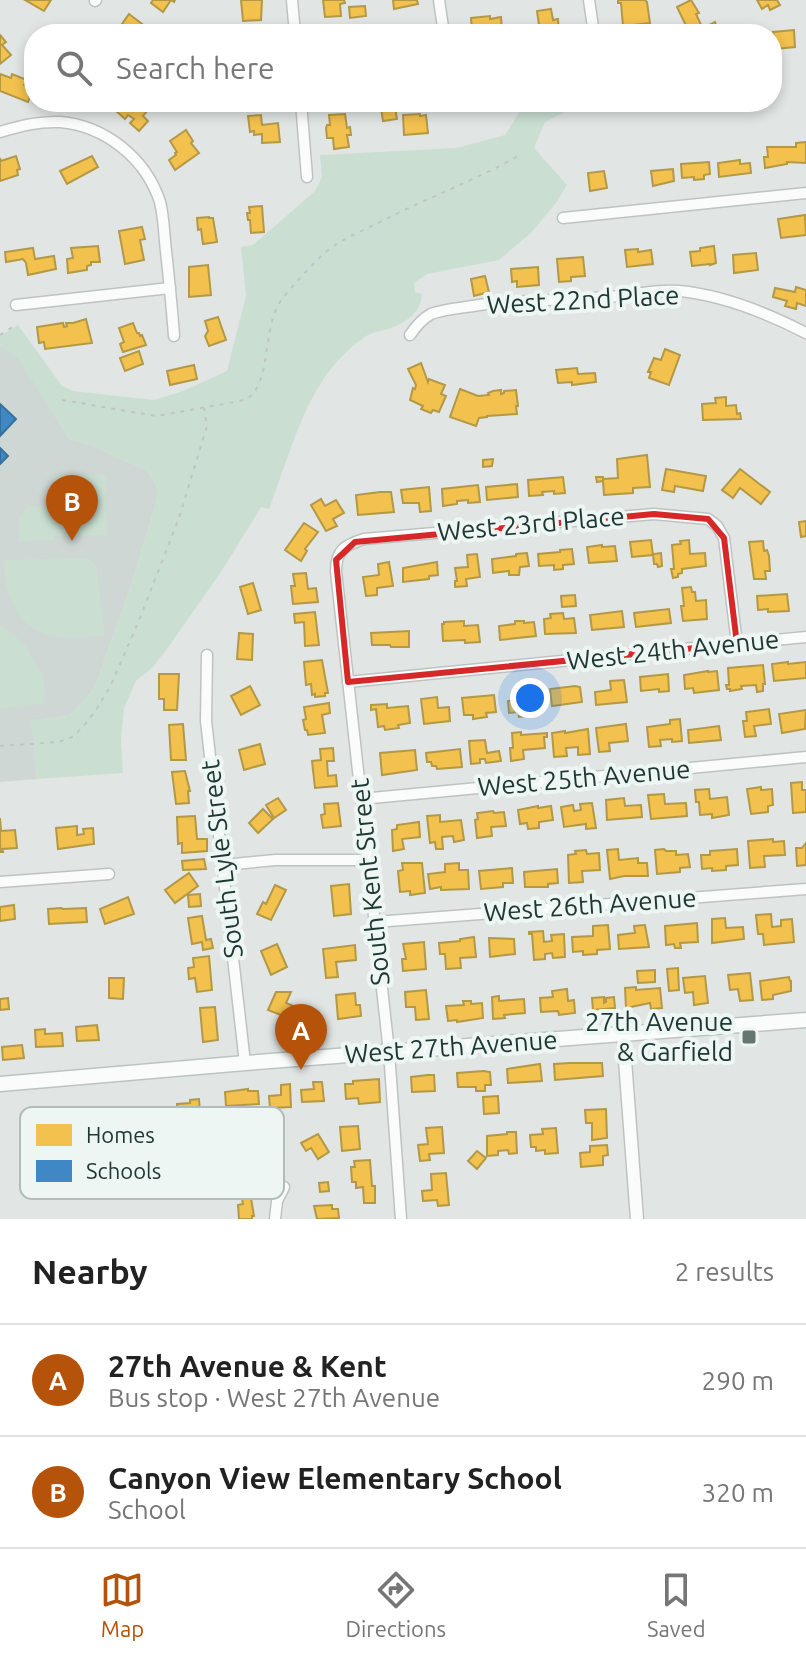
<!DOCTYPE html>
<html lang="en">
<head>
<meta charset="utf-8">
<style>
	:root { --surface:#fff; --page:#f2f2f2; --text:#222; --muted:#767676; --line:#e0e0e0; --accent:#b45309 }
	body { margin:0; font-family:Ubuntu,sans-serif; background:var(--page); color:var(--text) }
	.you { position:absolute; left:530px; top:698px; width:28px; height:28px; margin:-20px; border:6px solid #fff; border-radius:50%; background:#1a73e8; box-shadow:0 0 0 12px #1a73e833 }
	.badge { display:grid; place-items:center; width:52px; height:52px; border-radius:50%; background:var(--accent); color:#fff; font-size:26px; font-weight:700 }
	.pin { position:absolute; translate:-50% -66px; filter:drop-shadow(0 2px 4px #0008) }
	.pin::after { content:''; position:absolute; top:42px; width:28px; height:24px; background:inherit; clip-path:polygon(0 0,100% 0,50% 100%) }
	.list { margin:0; padding:0; list-style:none }
	h2 { display:flex; justify-content:space-between; align-items:center; height:104px; margin:0; padding:0 32px; font-size:34px }
	h2 small { font-size:26px; font-weight:400; color:var(--muted) }
	.list li { display:grid; grid-template-columns:52px 1fr auto; gap:24px; align-items:center; box-sizing:border-box; height:112px; padding:0 32px; border-top:2px solid var(--line) }
	.list b { display:block; font-size:30px; white-space:nowrap }
	.list p { margin:0; font-size:26px; white-space:nowrap; color:var(--muted) }
	.list em { font-size:26px; font-style:normal; color:var(--muted) }
	.icon { flex:none; width:44px; height:44px; fill:none; stroke:currentColor; stroke-width:2; stroke-linecap:round; stroke-linejoin:round }
	.map { position:relative; flex:none; width:806px; height:1219px; overflow:hidden }
	.search { position:absolute; background:var(--surface); box-shadow:0 4px 12px #0003; left:24px; right:24px; top:24px; height:88px; display:flex; align-items:center; gap:20px; box-sizing:border-box; padding:0 28px; border-radius:32px; color:var(--muted); font-size:30px }
	.sheet { height:328px; background:var(--surface) }
	nav { display:flex; justify-content:space-around; align-items:center; box-sizing:border-box; height:112px; border-top:2px solid var(--line); background:var(--surface); font-size:22px; color:var(--muted) }
	nav a { display:grid; justify-items:center; gap:4px }
	nav .on { color:var(--accent) }
	.map>svg:first-child { display:block }
	.built { fill:#ced7d4 }
	.green { fill:#cadfd2 }
	.homes { fill:#f2c14e; stroke:#b39846; stroke-width:2 }
	.schools { fill:#3f88c5; stroke:#36709a; stroke-width:2 }
	.lines { fill:none; stroke-linecap:round; stroke-linejoin:round }
	.minor-casing { stroke:#bec3c1; stroke-width:13 }
	.tertiary-casing { stroke:#bec3c1; stroke-width:15 }
	.secondary-casing { stroke:#bcc4c1; stroke-width:17 }
	.path { stroke:#bfc6c5; stroke-width:2; stroke-dasharray:4 6; stroke-linecap:butt }
	.minor { stroke:#fafbfb; stroke-width:10 }
	.tertiary { stroke:#fafbfb; stroke-width:12 }
	.secondary { stroke:#fafbfb; stroke-width:14 }
	.marked { fill:none; stroke:#d62828; stroke-width:6; stroke-linejoin:round }
	.poi-dot { fill:#647572; stroke:#eef6f3; stroke-width:3 }
	.labels { text-anchor:middle; stroke-width:8; stroke-linejoin:round; paint-order:stroke }
	.street-label { font-size:26px; fill:#203834; stroke:#eef6f3 }
	.poi-label { font-size:26px; fill:#203834; stroke:#eef6f3; text-anchor:end }
	.key { fill:#eef6f3; stroke:#b0bdba; stroke-width:2 }
	.key-label { font-size:22px; fill:#203834 }
</style>
</head>
<body>
<div class="map">
<svg width="806" height="1219" viewBox="0 0 806 1219">
	<rect width="100%" height="100%" fill="#e1e6e4"/>
	<!-- built -->
	<path class="built" d="M0 346 18 357 69 439 93 445 113 456 145 469 150 474 157 488V499L132 583 95 687 83 703 68 716 32 720 37 779 0 782Z"/>
	<!-- green -->
	<g class="green">
		<path d="M526 102H584L545 122 534 148 567 185 556 203 532 232 499 260 427 274 414 283 415 292 422 294C421 312 407 322 391 328 384 331 375 331 368 335 307 374 294 446 269 509L261 507 223 569 169 646 153 667 136 681 124 708 121 740 123 773 37 779 31 720 68 716 83 703 95 687 132 583 157 499V488L150 474 145 469 113 456 93 445 69 439 18 358 0 346V336L18 325 62 386 73 391 154 400 183 391 227 371 246 296 241 247 253 245 315 191 322 177 320 155 456 148 505 135Z"/>
		<path d="M106 475 107 535 54 536V540L19 541V518L28 507 53 506V476Z"/>
		<path d="M87 558 96 565 105 635C64 640 27 642 10 597 6 586 5 572 2 560Z"/>
		<path d="M0 625 24 644 43 675 46 703 0 709Z"/>
	</g>
	<!-- homes -->
	<g class="homes">
		<path d="M25 0H51L44 11Z"/>
		<path d="M153 0H175L174 2 171 0 163 12 151 3Z"/>
		<path d="M241 0H262L261 20 243 21Z"/>
		<path d="M323 0H344L345 3 340 4 341 16 325 17Z"/>
		<path d="M393 0H417L418 4 394 9Z"/>
		<path d="M618 0H645L647 2 650 23 623 26 621 3H618Z"/>
		<path d="M691 0 699 13 696 14 703 29 690 34 677 7Z"/>
		<path d="M757 0H777L780 5 770 10 768 5 762 9Z"/>
		<path d="M365 6 366 16 350 18 349 7Z"/>
		<path d="M551 9 553 20 558 19 559 34H534L540 32 537 11Z"/>
		<path d="M129 14 146 27 141 34H115Z"/>
		<path d="M490 16V19L501 17 502 30 491 31V34H477V30L472 31 471 18Z"/>
		<path d="M715 22 719 32 707 34 704 28Z"/>
		<path d="M417 26 418 31H422V34H402V27Z"/>
		<path d="M337 29 338 34H321V30Z"/>
		<path d="M794 30 795 47 775 49 773 32Z"/>
		<path d="M0 35 6 42 2 45 11 55 0 64Z"/>
		<path d="M0 74 11 78 12 74 27 80 24 85 33 89 28 102 0 91Z"/>
		<path d="M120 102H140L147 108 146 110 147 111 143 116 148 121 139 131 130 123 134 119 128 115 125 119 114 109Z"/>
		<path d="M248 102H273V107L248 109Z"/>
		<path d="M481 102H493L494 107 481 109Z"/>
		<path d="M395 107 397 119 383 121 381 108Z"/>
		<path d="M345 114 347 128 350 127 351 135H347L349 147 334 149 333 138H327L326 128 327 125H330L329 115Z"/>
		<path d="M420 114V116L426 115 428 133 404 135 403 115Z"/>
		<path d="M261 115 262 125 278 123 280 142 262 143V134L254 135V131L250 132 248 116Z"/>
		<path d="M186 130 193 141 191 143 199 153 175 170 169 160 176 155 175 153 177 152 170 141Z"/>
		<path d="M806 142V163L787 162V164L765 168 764 157H768L767 147H796V143Z"/>
		<path d="M16 156 20 169 17 170 18 175 0 181V158L1 161Z"/>
		<path d="M92 156 98 167 67 184 60 171Z"/>
		<path d="M740 160V164L750 163 751 173 719 177 718 163Z"/>
		<path d="M709 162 710 174 704 175V179L694 180V177L682 178 681 164Z"/>
		<path d="M673 169 674 181 653 186 651 171Z"/>
		<path d="M604 171 607 188 590 191 588 173Z"/>
		<path d="M262 206 264 232 251 233 250 220H248L247 213H250L249 207Z"/>
		<path d="M805 215 806 235 781 238 778 219Z"/>
		<path d="M209 217V218H213L217 242 203 244 201 229 198 230 197 218Z"/>
		<path d="M142 227 145 239 140 240 144 260 125 264 119 231Z"/>
		<path d="M98 246 100 262H91V265L87 266V270L68 273 67 259 73 258 71 248Z"/>
		<path d="M714 246 716 263 710 265V264L692 266 690 252 700 251V248Z"/>
		<path d="M33 248 35 259 54 256 56 269 28 275 26 263 23 259 6 262 5 252Z"/>
		<path d="M638 249V252L651 250 653 264 627 267 625 250Z"/>
		<path d="M756 253 758 270 734 273 733 255Z"/>
		<path d="M583 257 585 276 571 277V281L559 282 557 259Z"/>
		<path d="M208 265 211 295 189 297V267Z"/>
		<path d="M538 267 539 285 517 287V281L512 282 511 269Z"/>
		<path d="M485 276 489 292 474 296 471 279Z"/>
		<path d="M796 287 806 290V306L797 303 796 309 785 306 787 301 773 297 775 288 795 292Z"/>
		<path d="M218 317 226 340 209 346 205 336 208 331 205 321Z"/>
		<path d="M86 319 92 343 45 349 44 342 39 343 37 327 63 323 64 327 67 326 66 323H73Z"/>
		<path d="M133 323 137 333H139L140 336 142 335 146 345 123 352 120 344 124 342 119 328Z"/>
		<path d="M665 349 680 355 669 385 649 378 651 372H648L654 358 661 360Z"/>
		<path d="M139 351 143 364 125 371 120 358Z"/>
		<path d="M421 363 428 382 429 379 445 385 441 394 446 396 439 412 433 410 431 413 421 409 423 406 410 400 413 388 415 389 416 385 408 369Z"/>
		<path d="M194 365 197 379 170 385 167 371Z"/>
		<path d="M577 368 578 374 595 373 596 382 572 385V382L558 383 556 370Z"/>
		<path d="M460 389 478 396 489 395 488 393 493 391 501 390V394L504 393V391L516 390 518 406H516L517 414 487 416V417L479 418 476 426 450 417Z"/>
		<path d="M726 397V406L736 405 737 414 740 413 741 419 703 420 702 404 716 403 715 398Z"/>
		<path d="M647 455 650 487 633 488V493L604 495 603 481 597 482 596 477H603V479L618 478 617 459Z"/>
		<path d="M493 459 492 466 483 467V460Z"/>
		<path d="M666 469 706 476 703 491 675 486 674 492 662 490Z"/>
		<path d="M740 469 770 492 761 504 740 488 733 498 722 490Z"/>
		<path d="M563 477 565 493 554 494V491L542 492 543 495 529 496 528 480Z"/>
		<path d="M517 484 518 497 487 500 486 487Z"/>
		<path d="M478 485 480 502 468 503V500L457 501V504L443 506 442 489Z"/>
		<path d="M429 487 431 511 420 512 419 503H403L401 490Z"/>
		<path d="M380 492H391L394 512 358 515 356 495Z"/>
		<path d="M321 499 325 506 336 500 344 513 333 519 337 526 326 531 311 505Z"/>
		<path d="M806 521V536L801 537 799 522Z"/>
		<path d="M304 523 318 532 305 549 307 551 301 561 285 550Z"/>
		<path d="M651 540 653 555 632 557 630 542Z"/>
		<path d="M689 540 690 554 705 553 706 566 682 569V573L678 574V577L673 578 671 569H674L672 545 681 544 680 541Z"/>
		<path d="M763 541 764 551 767 550 769 556 770 571H765L766 579H754L749 542Z"/>
		<path d="M602 545V547L615 546 617 561 589 563 587 547Z"/>
		<path d="M572 549 574 564 563 565V569L554 570V565L539 566 538 554 560 552V550Z"/>
		<path d="M527 553 529 566 520 567 519 575H509V571L493 573 492 559 516 556V554Z"/>
		<path d="M661 553 662 566 658 567 657 564H654L653 554Z"/>
		<path d="M477 554 480 577 466 579 467 586 455 587V581H457L455 568 468 567 467 555Z"/>
		<path d="M389 562 393 586 377 588V595L366 596 363 577 379 575 378 564Z"/>
		<path d="M437 562 438 575 429 576V579L403 582V568Z"/>
		<path d="M306 573 308 589 316 588 318 602 293 604 291 586H295L293 574Z"/>
		<path d="M253 583 261 610 248 614 240 587Z"/>
		<path d="M691 587 692 592H695L696 601 706 600 707 619 683 621 681 606H684L682 588Z"/>
		<path d="M787 594 789 611 768 612V609L758 610 757 596Z"/>
		<path d="M575 595 576 606 562 607 561 596Z"/>
		<path d="M669 609 671 623 636 627 634 613Z"/>
		<path d="M622 611 624 627 592 630 590 615Z"/>
		<path d="M315 612 319 645 305 646 304 622 295 623 294 614Z"/>
		<path d="M563 613 564 619 574 618 576 633 545 634 544 619 551 618 550 614Z"/>
		<path d="M464 621V626L478 625 480 642 465 643V640L443 641 442 624H444V622Z"/>
		<path d="M515 621H524V623L534 622 536 636 500 640 499 626 515 624Z"/>
		<path d="M409 631V647H391L390 645H372L371 633Z"/>
		<path d="M239 633 253 634 252 660 237 659Z"/>
		<path d="M322 660 328 693H325V696L315 697V694L312 695 311 684 306 685 304 662Z"/>
		<path d="M788 662V664L806 662V678L774 681 772 664Z"/>
		<path d="M763 665 765 684H763V691L757 692 756 685 741 686 742 689 730 691V689H727L726 685H729L728 668Z"/>
		<path d="M708 671V672L717 671 719 690 694 693 693 688 685 689 684 675Z"/>
		<path d="M159 674H179L177 710H164V699H159Z"/>
		<path d="M668 674 669 691 659 692V689L641 691 640 677Z"/>
		<path d="M624 680 627 702 596 705 595 692 611 690 610 681Z"/>
		<path d="M250 686 260 705 241 715 231 696Z"/>
		<path d="M575 686 580 687 582 702 552 706 550 689Z"/>
		<path d="M537 689 539 710 527 711 528 716 519 717 518 712 509 713 508 701 524 699 523 690Z"/>
		<path d="M494 695 496 712 486 713 487 717 473 719V715H464L462 698Z"/>
		<path d="M437 697 438 708 449 707 450 721 424 724 421 699Z"/>
		<path d="M329 703 330 713 322 715 325 733 308 735 307 730H305L303 720 306 719 304 707Z"/>
		<path d="M387 704V708L408 706 410 723 398 725 399 728 385 730 384 726 378 727 376 709 371 710V705Z"/>
		<path d="M769 709 771 724 754 726 756 736 745 737 743 721H747L746 712Z"/>
		<path d="M806 710 805 729 782 733 779 714Z"/>
		<path d="M680 719 682 741 672 742V739L660 740 661 746 649 747 647 727 670 724V720Z"/>
		<path d="M183 724 186 760H171L169 725Z"/>
		<path d="M626 724 628 741 609 743 610 751 599 752 596 728Z"/>
		<path d="M719 726 721 740 689 743 688 730Z"/>
		<path d="M588 729 590 754 578 755V747L566 748 567 756 554 757 552 733 565 731V733Z"/>
		<path d="M521 732V735L547 733V737H544L545 748 523 750 524 759 511 761 510 748H513L512 733Z"/>
		<path d="M485 740 487 753 499 751 501 761 486 763 485 759H480V763L471 764 469 741Z"/>
		<path d="M260 744 265 764 244 770 239 750Z"/>
		<path d="M333 748 334 761H327L328 776 336 775 337 786 315 788 312 761 321 760 320 749Z"/>
		<path d="M460 749 462 767 437 769 436 766H432L431 762H427L426 753Z"/>
		<path d="M415 750 417 770 382 775 380 753Z"/>
		<path d="M185 771 190 791H188L189 803 176 804 172 772Z"/>
		<path d="M802 782V790H806V812L793 813 791 783Z"/>
		<path d="M761 787V790L772 789 773 805 768 806V812L751 814 747 789Z"/>
		<path d="M709 789 710 799 727 797 729 815 712 818V814L700 815 699 802H696L695 790Z"/>
		<path d="M664 794 665 804 686 803 687 816 651 819 648 795Z"/>
		<path d="M278 798 286 810 274 818 266 805Z"/>
		<path d="M624 798 625 806 641 805 642 817 607 820 606 800Z"/>
		<path d="M338 803 341 826 323 828 321 815 325 814 324 804Z"/>
		<path d="M592 803 596 828 586 829V824L564 827 561 807 573 805 574 811 581 810 580 804Z"/>
		<path d="M538 806V808L551 806 553 820 539 822V828L528 829 527 823 520 824 518 810Z"/>
		<path d="M263 809 273 819 258 833 249 823Z"/>
		<path d="M493 811 494 813 504 812 506 826 491 827 492 836 477 838 475 820 478 819 477 813Z"/>
		<path d="M440 815V822L461 820 464 840 454 842 453 836 442 837 443 849H436L435 842 430 843 427 816Z"/>
		<path d="M195 816 197 839H207V851L182 853V843L178 844 177 817Z"/>
		<path d="M0 818 1 831 15 830 17 848 2 849 3 852H0Z"/>
		<path d="M419 822 420 837 402 839 404 849 393 851 392 830 397 829V825Z"/>
		<path d="M77 826V835L84 834 83 829 93 828 94 844 58 849 56 828Z"/>
		<path d="M773 839V842L784 841 785 855 764 856 765 867 750 868 748 841Z"/>
		<path d="M806 843V865L797 866 796 848H802Z"/>
		<path d="M618 849 619 860 638 858V863H647L648 876H624L610 879 607 850Z"/>
		<path d="M664 849 666 851H676V855L688 854 690 867 680 868V872L657 874 655 850Z"/>
		<path d="M737 849 738 865 726 866V870L712 871V868L702 869 701 855H710V851Z"/>
		<path d="M586 850 587 854 599 853 600 870 582 871 583 882 569 883 568 855 576 854 575 851Z"/>
		<path d="M204 859 206 869 183 870 182 861Z"/>
		<path d="M402 863H422L425 893 410 895V891L400 892 398 871 403 870Z"/>
		<path d="M459 863V870H468L469 889 441 890V887L430 889 428 874 445 872V864Z"/>
		<path d="M512 868 513 883H503V887L481 889 479 871Z"/>
		<path d="M557 869 558 883 548 884V887H525L524 872Z"/>
		<path d="M189 873 198 886 175 903 165 890Z"/>
		<path d="M349 884 351 914 334 916 331 886Z"/>
		<path d="M275 885 286 890 271 920 257 914 263 902 266 904Z"/>
		<path d="M200 894 201 906 189 907 188 895Z"/>
		<path d="M128 897 134 914 105 924 100 909Z"/>
		<path d="M14 905 15 919 0 921V907Z"/>
		<path d="M61 908 63 909 86 908 87 922 49 924 48 909Z"/>
		<path d="M771 914 772 927 781 926V920L792 919 794 942 764 945 763 934H758L756 915Z"/>
		<path d="M202 916 206 940 211 939 213 948 203 950 202 942 192 944 188 918Z"/>
		<path d="M725 918 726 928 743 927 744 939 712 943V919Z"/>
		<path d="M697 923 698 942 680 943 681 948H675L674 944 666 945 665 926Z"/>
		<path d="M608 925 610 949 597 950V954L583 955V951L573 952 572 937 593 936V926Z"/>
		<path d="M645 925 649 947 619 949 618 935 635 933 634 926Z"/>
		<path d="M543 931 544 942 552 941 551 935 564 934 565 957 553 958 552 953 545 954V959L534 960 532 934H529V932Z"/>
		<path d="M474 937 476 957 460 958 461 968 446 969 445 954H440L439 943 460 941V939Z"/>
		<path d="M489 938 514 939 515 954 490 957Z"/>
		<path d="M424 942 426 969 403 971 402 959H406L403 944Z"/>
		<path d="M277 944 287 967 271 975 261 951Z"/>
		<path d="M355 945 356 960 336 962 338 977 326 978 323 949Z"/>
		<path d="M209 956 212 990 197 992 195 978 189 979 188 968 194 967 193 958Z"/>
		<path d="M678 968 679 990 669 991 667 969Z"/>
		<path d="M655 970V982L638 983 637 971Z"/>
		<path d="M750 973 753 1000 740 1001 738 989 730 990 728 975Z"/>
		<path d="M705 976 708 1003 694 1005 693 992 685 993 683 978Z"/>
		<path d="M789 977 790 981H791V991L773 995V999L762 1000 760 981Z"/>
		<path d="M109 978H124L123 999 109 998Z"/>
		<path d="M636 987V990L660 988 662 1008 651 1009 650 1003 626 1008 625 988Z"/>
		<path d="M567 989 568 1001 574 1000 575 1013 559 1015 558 1011 541 1012 540 998 553 997 552 991Z"/>
		<path d="M426 990 429 1019 416 1020 415 1007H406L405 992Z"/>
		<path d="M276 992H291L286 1003 296 1007 291 1019 268 1010Z"/>
		<path d="M355 993 356 1005H360L361 1016 338 1019 336 995Z"/>
		<path d="M499 996V1001L524 999 525 1013 504 1015 505 1018 493 1019 492 997Z"/>
		<path d="M604 997V1003L606 1002V998L614 997 615 1008 593 1010 592 998Z"/>
		<path d="M8 998 9 1009 0 1010V999Z"/>
		<path d="M463 1001H471V1004L482 1003 483 1018 457 1022V1020L448 1021 446 1006 464 1005Z"/>
		<path d="M215 1007 218 1040 203 1042 200 1008Z"/>
		<path d="M317 1022 318 1033 303 1034 302 1023Z"/>
		<path d="M97 1025 99 1040 77 1041 76 1027Z"/>
		<path d="M45 1029V1034L62 1033 63 1046 36 1047 35 1030Z"/>
		<path d="M22 1045 24 1058 3 1060 2 1047Z"/>
		<path d="M570 1063H602L603 1076 555 1080 554 1064Z"/>
		<path d="M540 1064 542 1081 508 1083 507 1069Z"/>
		<path d="M484 1071 490 1072 491 1085H485V1091H476V1087H458L457 1073Z"/>
		<path d="M428 1075H434L435 1091 412 1092 411 1077Z"/>
		<path d="M379 1079 380 1102 359 1104 358 1098 346 1099 345 1084H353V1081Z"/>
		<path d="M313 1082H322L324 1101 302 1102 301 1090 314 1089Z"/>
		<path d="M290 1084 291 1107 270 1108 269 1096 281 1095V1085Z"/>
		<path d="M248 1089V1091H258L259 1104 226 1106 225 1092Z"/>
		<path d="M498 1096 499 1113 484 1114 483 1097Z"/>
		<path d="M199 1099 201 1124H196V1127H189V1124H186V1116L178 1117 177 1104 190 1103V1100Z"/>
		<path d="M606 1109 607 1138 592 1140V1123H586L585 1110Z"/>
		<path d="M358 1126 360 1149 342 1151 340 1127Z"/>
		<path d="M442 1127 444 1153 429 1154 430 1160 420 1161 418 1145 428 1144 426 1128Z"/>
		<path d="M556 1128 558 1153 545 1154V1150L536 1151V1147H531L530 1135 543 1134 542 1129Z"/>
		<path d="M507 1132H516L517 1153 509 1154 508 1150 498 1151V1155L487 1156V1136L507 1134Z"/>
		<path d="M318 1134 329 1152 318 1159 311 1148 306 1151 301 1143Z"/>
		<path d="M607 1145 608 1155 603 1156V1165L581 1167 580 1153 590 1152V1146Z"/>
		<path d="M477 1151 486 1158 477 1169 468 1161Z"/>
		<path d="M370 1160 372 1186H375V1203H364L363 1187 356 1188V1182H352L351 1167H355L354 1161Z"/>
		<path d="M446 1173 449 1205 438 1206 437 1200 423 1201 422 1191 432 1190 431 1174Z"/>
		<path d="M328 1182 329 1191 320 1192 319 1183Z"/>
		<path d="M251 1198 254 1216H252V1219H239L238 1205 243 1204 242 1199Z"/>
		<path d="M332 1205V1209H338L339 1218 317 1219 314 1206Z"/>
	</g>
	<!-- schools -->
	<g class="schools">
		<path d="M0 404 16 419 0 436Z"/>
		<path d="M0 448 8 456 0 464Z"/>
	</g>
	<g class="lines">
		<!-- minor casing -->
		<g class="minor-casing">
			<g id="minor">
				<path d="M292 0 295 34"/>
				<path d="M439 0 444 34"/>
				<path d="M589 0 594 34"/>
				<path d="M95 1 96 0"/>
				<path d="M301 102 307 177"/>
				<path d="M0 132C20 126 39 121 60 122 106 126 146 159 160 202 164 217 164 235 166 251 169 279 172 308 174 336"/>
				<path d="M563 218 806 193"/>
				<path d="M16 305 170 288"/>
				<path d="M410 335C416 326 422 319 431 314 444 309 460 308 473 306 517 299 562 301 607 297 631 296 654 289 679 291 723 295 767 313 806 333"/>
				<path d="M207 655 206 721 245 1063"/>
				<path d="M348 682 806 637"/>
				<path d="M361 799 806 757"/>
				<path d="M224 865 275 860H368"/>
				<path d="M0 882 109 874"/>
				<path d="M375 922 806 889"/>
				<path d="M275 1219 277 1201 284 1187"/>
				<path d="M401 1219 389 1052 336 571C336 550 345 545 364 539L654 514 708 519 717 526 724 538 737 644"/>
			</g>
		</g>
		<!-- tertiary casing -->
		<g class="tertiary-casing">
			<path id="tertiary" d="M623 1034 637 1219"/>
		</g>
		<!-- secondary casing -->
		<g class="secondary-casing">
			<path id="secondary" d="M0 1084 245 1063 806 1020"/>
		</g>
		<!-- path -->
		<g class="path">
			<path d="M0 335 17 324"/>
			<path d="M62 400 156 416 240 401C246 399 251 397 255 391 272 365 262 320 286 294 299 279 313 263 328 250 344 238 364 230 382 221 427 198 476 180 520 155"/>
			<path d="M0 746 59 742 72 737 83 727 96 710 110 687 138 623 179 518 207 426 204 408"/>
		</g>
		<!-- minor -->
		<use href="#minor" class="minor"/>
		<!-- tertiary -->
		<use href="#tertiary" class="tertiary"/>
		<!-- secondary -->
		<use href="#secondary" class="secondary"/>
	</g>
	<!-- marked area -->
	<path class="marked" d="M654 514 708 519 724 538 737 644 348 682 336 560 355 542Z"/>
	<!-- markers -->
	<rect class="poi-dot" x="741" y="1029" width="16" height="16" rx="4"/>
	<g class="labels">
		<!-- street labels -->
		<g class="street-label">
			<text transform="translate(583 300) rotate(-3)" y="9">West 22nd Place</text>
			<text transform="translate(531 524) rotate(-5)" y="9">West 23rd Place</text>
			<text transform="translate(673 650) rotate(-6)" y="9">West 24th Avenue</text>
			<text transform="translate(584 778) rotate(-5)" y="9">West 25th Avenue</text>
			<text transform="translate(222 859) rotate(-97)" y="9">South Lyle Street</text>
			<text transform="translate(370 882) rotate(-96)" y="9">South Kent Street</text>
			<text transform="translate(590 905) rotate(-4)" y="9">West 26th Avenue</text>
			<text transform="translate(451 1047) rotate(-4)" y="9">West 27th Avenue</text>
		</g>
		<!-- poi labels -->
		<g class="poi-label">
			<text x="733" y="1031">27th Avenue<tspan x="733" dy="30">&amp; Garfield</tspan></text>
		</g>
	</g>
	<!-- legend -->
	<rect x="20" y="1107" width="264" height="92" rx="12" class="key"/>
	<rect x="36" y="1124" width="36" height="22" fill="#f2c14e"/>
	<rect x="36" y="1160" width="36" height="22" fill="#3f88c5"/>
	<g class="key-label">
		<text x="86" y="1143">Homes</text>
		<text x="86" y="1179">Schools</text>
	</g>
</svg>
<div class="you"></div>
<div class="pin badge" style="left:301px;top:1070px">A</div>
<div class="pin badge" style="left:72px;top:541px">B</div>
<div class="search"><svg class="icon" aria-label="search" viewBox="0 0 24 24"><circle cx="10" cy="10" r="6"/><path d="M15 15l6 6"/></svg>Search here</div>
</div>
<section class="sheet">
<h2>Nearby<small>2 results</small></h2>
<ul class="list">
<li><span class="badge">A</span><div><b>27th Avenue &amp; Kent</b><p>Bus stop · West 27th Avenue</p></div><em>290 m</em></li>
<li><span class="badge">B</span><div><b>Canyon View Elementary School</b><p>School</p></div><em>320 m</em></li>
</ul>
</section>
<nav>
<a class="on"><svg class="icon" aria-label="map" viewBox="0 0 24 24"><path d="M3 6l6-2 6 2 6-2v14l-6 2-6-2-6 2zM9 4v14M15 6v14"/></svg>Map</a>
<a><svg class="icon" aria-label="directions" viewBox="0 0 24 24"><path d="M12 3l9 9-9 9-9-9zM9 14v-3h6M13 9l2 2-2 2"/></svg>Directions</a>
<a><svg class="icon" aria-label="saved" viewBox="0 0 24 24"><path d="M7 4h10v16l-5-4-5 4z"/></svg>Saved</a>
</nav>
</body>
</html>
